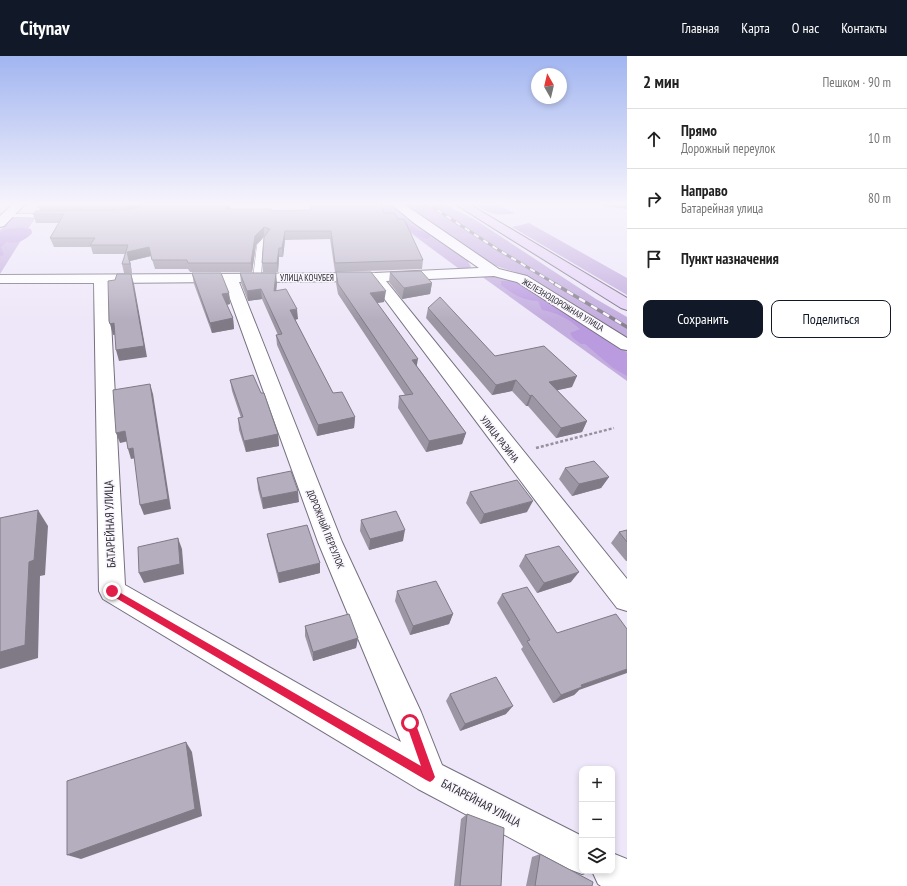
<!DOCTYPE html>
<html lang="ru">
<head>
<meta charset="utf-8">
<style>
	:root { --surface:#fff; --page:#f2f2f2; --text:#222; --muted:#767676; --line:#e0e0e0; --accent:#111827 }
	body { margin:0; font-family:"PT Sans Narrow",sans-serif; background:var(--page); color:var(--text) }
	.controls { position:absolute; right:12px; bottom:12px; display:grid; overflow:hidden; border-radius:8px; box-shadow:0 2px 6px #0003 }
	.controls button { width:36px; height:36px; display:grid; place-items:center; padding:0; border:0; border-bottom:1px solid var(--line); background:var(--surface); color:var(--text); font:20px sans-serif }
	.compass { position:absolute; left:531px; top:12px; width:36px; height:36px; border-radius:50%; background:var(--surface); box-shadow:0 2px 6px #0003; rotate:352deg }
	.stop { position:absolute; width:12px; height:12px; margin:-9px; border:3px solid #e11d48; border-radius:50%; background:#fff }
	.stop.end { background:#e11d48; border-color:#fff; box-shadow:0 1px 4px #0008 }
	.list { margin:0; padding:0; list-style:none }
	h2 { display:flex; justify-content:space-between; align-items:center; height:52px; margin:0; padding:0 16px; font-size:17px }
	h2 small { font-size:13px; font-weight:400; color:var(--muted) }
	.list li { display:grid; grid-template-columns:26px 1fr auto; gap:12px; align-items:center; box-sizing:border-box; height:60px; padding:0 16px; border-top:1px solid var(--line) }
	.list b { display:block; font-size:15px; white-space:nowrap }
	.list p { margin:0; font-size:13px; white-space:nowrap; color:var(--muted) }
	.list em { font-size:13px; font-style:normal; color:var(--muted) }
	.actions { display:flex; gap:8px; padding:12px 16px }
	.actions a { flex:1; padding:9px 0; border:1px solid var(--accent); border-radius:8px; text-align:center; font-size:14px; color:var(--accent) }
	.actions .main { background:var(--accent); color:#fff }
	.icon { flex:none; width:22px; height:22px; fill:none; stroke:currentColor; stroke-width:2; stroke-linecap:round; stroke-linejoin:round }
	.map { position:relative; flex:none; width:627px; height:830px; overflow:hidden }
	header { display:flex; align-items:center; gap:24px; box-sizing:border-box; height:56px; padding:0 20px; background:var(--accent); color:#fff }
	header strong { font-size:19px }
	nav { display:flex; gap:22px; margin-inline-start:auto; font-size:14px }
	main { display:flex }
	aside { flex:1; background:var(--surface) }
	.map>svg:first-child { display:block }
	.green { fill:#c3addf }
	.forest { fill:#ba9be0 }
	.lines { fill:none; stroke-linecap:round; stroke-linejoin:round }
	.service-casing { stroke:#756f7e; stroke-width:1 }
	.minor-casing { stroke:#756f7e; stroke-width:2 }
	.secondary-casing { stroke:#756f7e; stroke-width:2 }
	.path { stroke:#96919e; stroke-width:2.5; stroke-dasharray:3 2; stroke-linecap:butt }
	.service { fill:#fff; fill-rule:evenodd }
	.minor { fill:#fff; fill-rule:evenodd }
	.secondary { fill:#e6d4f8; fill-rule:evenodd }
	.rail-far1-casing { stroke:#87828e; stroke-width:3 }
	.rail-casing { stroke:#87828e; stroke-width:3.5 }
	.rail-far1 { stroke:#f9f6fe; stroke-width:2; stroke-dasharray:5.5; stroke-linecap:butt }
	.rail { stroke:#f9f6fe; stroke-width:2.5; stroke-dasharray:7; stroke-linecap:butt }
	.wall { fill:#9c96a4 }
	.shaded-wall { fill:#7f7a86 }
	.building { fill:#b5aebf; stroke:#7f7a86 }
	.route { fill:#e11d48 }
	.labels { text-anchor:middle; stroke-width:3; stroke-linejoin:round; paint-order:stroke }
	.far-street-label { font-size:9px; fill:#2e2b32; stroke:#f9f6fe }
	.street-label { font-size:10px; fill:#2e2b32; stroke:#f9f6fe }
	.near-street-label { font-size:12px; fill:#2e2b32; stroke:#f9f6fe }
</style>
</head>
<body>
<header>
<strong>Citynav</strong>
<nav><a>Главная</a><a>Карта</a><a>О нас</a><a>Контакты</a></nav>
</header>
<main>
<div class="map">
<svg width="627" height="830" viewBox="0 0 627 830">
	<rect width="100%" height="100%" fill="#eee7f9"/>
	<!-- green -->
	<g class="green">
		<path d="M372 148H393L465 200 471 211 465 214 458 212 393 164Z"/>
		<path d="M400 148C409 148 435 146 442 148 453 153 463 158 474 163L596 243 627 261V285L530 224 515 216 484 206Z"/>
		<path d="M474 148H497L514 157C496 161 489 157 474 148Z"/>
		<path d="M12 162H35L0 218V174Z"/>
		<path d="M529 167 627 222V239L512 171Z"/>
		<path d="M496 219 518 224 627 293V325L481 220Z"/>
	</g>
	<!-- forest -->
	<g class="forest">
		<path d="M402 163 420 175 430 176V181L428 183C417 181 405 175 402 163Z"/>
		<path d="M21 172 31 173 32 177C26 184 16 189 7 186L1 191 4 199 0 200V176L7 173Z"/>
		<path d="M501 225H513L521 228 622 293 627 297V320L613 312 585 288H581L573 282 570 277 580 273C569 263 556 256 542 254L538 245C522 244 514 239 501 229Z"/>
	</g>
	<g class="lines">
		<!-- service casing -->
		<g class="service-casing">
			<g id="service">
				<path d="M7 158H49L52 160 49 162 5 161V159Z"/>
				<path d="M264 181 269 182 263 189 261 222 257 224 253 222 257 189Z"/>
			</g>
		</g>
		<!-- minor casing -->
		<g class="minor-casing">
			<g id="minor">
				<path d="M13 148H25L4 170 0 171V160Z"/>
				<path d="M391 148H404L499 213 527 220 627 282V294L621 293 517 226 494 220 386 225 627 523V555L617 552 583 508 371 225 239 226 342 486 421 656 442 709 582 780V815H590L582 818 569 813 418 733 103 543 99 535 94 227H0V219L375 217 479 212 414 167ZM224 226 318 486 401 686 125 529 109 227Z"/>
				<path d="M612 797 627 803V830H601L598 828 592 815H612Z"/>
			</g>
		</g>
		<!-- secondary casing -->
		<g class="secondary-casing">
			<path id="secondary" d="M455 148H469L627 242V254L621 252Z"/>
		</g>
		<!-- path -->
		<path class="path" d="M536 392 614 372"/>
		<!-- service -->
		<use href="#service" class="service"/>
		<!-- minor -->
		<use href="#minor" class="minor"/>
		<!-- secondary -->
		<use href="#secondary" class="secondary"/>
		<!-- rail-far1 casing -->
		<g class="rail-far1-casing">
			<path id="rail-far1" d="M428 148 497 193 557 229"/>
		</g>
		<!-- rail casing -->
		<g class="rail-casing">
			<path id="rail" d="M555 228 627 271"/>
		</g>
		<!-- rail-far1 -->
		<use href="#rail-far1" class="rail-far1"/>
		<!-- rail -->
		<use href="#rail" class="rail"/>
	</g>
	<!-- wall -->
	<g class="wall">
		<path d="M37 148H144L141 151H142L145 148H230L229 153 271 155 310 154V148H381L384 157 398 163 423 204 422 213 335 216 330 183 285 184 283 201H279L278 216H263L262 207 264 180 256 189 252 216H190L188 213H155L151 200 130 205 132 217H124L122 208 125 198H93L91 191H54L50 182 59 167H36L33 158 40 155Z"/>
		<path d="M603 148H627V153L603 150Z"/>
		<path d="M336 216 384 246 377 247 417 310 466 377 462 388 426 396 398 352 399 340 405 339 338 238 336 227Z"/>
		<path d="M390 216 432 227 430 238 402 243 389 226Z"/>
		<path d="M192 217 229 237 230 248 227 249 233 262 234 273 212 277 194 228Z"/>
		<path d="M240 217 277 227 276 235 298 263 295 264 333 337 355 361 354 372 317 380 277 289 276 279H278L262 243 248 245 241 227Z"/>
		<path d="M428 252 495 300 572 331 557 334 587 365 582 376 556 382 528 350H526L512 335 492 339 426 262Z"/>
		<path d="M230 324 278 378 279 390 246 396 239 374 238 362H241L232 335Z"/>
		<path d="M565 412 609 421 601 432 572 440 559 423Z"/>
		<path d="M257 422 299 446 263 453 258 433Z"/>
		<path d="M470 436 527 456 480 468 466 447Z"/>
		<path d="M361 464 403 485 369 494 360 475Z"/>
		<path d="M627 474V505H626L611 487 619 476Z"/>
		<path d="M267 478 320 517 279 527 269 488Z"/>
		<path d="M525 499 571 526 537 537 519 510Z"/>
		<path d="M397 535 453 558 449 568 410 579 395 545Z"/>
		<path d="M502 538 579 634 574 639 553 647 521 593 523 591 497 547Z"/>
		<path d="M305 570 358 582 356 592 313 605 305 580Z"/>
		<path d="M450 638 506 658 460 675 446 645Z"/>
		<path d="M467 758 501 830H454L461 763Z"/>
		<path d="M540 798 592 830H526L532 801Z"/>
	</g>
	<!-- shaded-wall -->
	<g class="shaded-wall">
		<path d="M125 148H144L139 154 127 156Z"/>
		<path d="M227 148H230L227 162 226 153Z"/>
		<path d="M264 171V180L256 189 252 216 251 207 255 180Z"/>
		<path d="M285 175V184L283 201 282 192Z"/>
		<path d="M149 191 151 200 130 205 132 217 127 196Z"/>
		<path d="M279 192V201L278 216 277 207Z"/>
		<path d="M276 217 277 227 275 245 274 235Z"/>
		<path d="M131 218 134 228 147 301 119 305 116 294Z"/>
		<path d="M432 227 430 238 402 243 404 232Z"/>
		<path d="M261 233 262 243 248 245 247 235Z"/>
		<path d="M386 235 384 246 369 248 370 237Z"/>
		<path d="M229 237 230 248 224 249 222 238Z"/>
		<path d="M297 253 298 263 291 264 290 254Z"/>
		<path d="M233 262 234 273 212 277 210 267Z"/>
		<path d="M114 267 117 278 113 279 110 268Z"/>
		<path d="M418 303 416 314 412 304Z"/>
		<path d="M577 320 572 331 545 337 549 326Z"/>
		<path d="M516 324 512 335 492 339 496 329Z"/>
		<path d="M150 328 153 338 171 453 144 459 140 449Z"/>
		<path d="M532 339 528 350H526L530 340Z"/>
		<path d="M355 361 354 372 317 380 318 369Z"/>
		<path d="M587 365 582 376 556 382 561 372Z"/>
		<path d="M125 375 129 385 120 387 116 377Z"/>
		<path d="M466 377 462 388 426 396 429 385Z"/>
		<path d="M278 378 279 390 246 396 244 385Z"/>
		<path d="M133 392 136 402 131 403 128 393Z"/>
		<path d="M609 421 601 432 572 440 579 428Z"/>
		<path d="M298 435 299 446 263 453 262 442Z"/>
		<path d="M533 445 527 456 480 468 484 458Z"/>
		<path d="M38 454 48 470 45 519 40 520 38 602 0 613V596Z"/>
		<path d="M405 474 403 485 369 494 370 483Z"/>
		<path d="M178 482 182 493 184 518 144 527 139 517Z"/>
		<path d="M320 507V517L279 527 278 517Z"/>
		<path d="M579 516 571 526 537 537 544 527Z"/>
		<path d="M453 558 449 568 410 579 413 570Z"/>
		<path d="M358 582 356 592 313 605V596Z"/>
		<path d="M627 613V617L579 634 574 639 553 647 561 639 581 629Z"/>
		<path d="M513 650 506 658 460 675 465 668Z"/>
		<path d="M186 686 192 696 202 760 81 803 67 799Z"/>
	</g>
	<!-- building -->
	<g class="building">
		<path d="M145 148H227L226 153H271V155L311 154 310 148H381L384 157H394L398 163H404L423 204 335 207 331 175H285L282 192H279L277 207H262L264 181 270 173 264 171 255 180 251 207H188L187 204H152L149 191 127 196 130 208H122L128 189H90L95 182H50L64 158H33L36 155 125 154 142 151Z"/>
		<path d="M421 215 432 227 404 232 390 216Z"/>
		<path d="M336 216H371L386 235 370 237 418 303 412 304 466 377 429 385 399 340 413 338 338 228Z"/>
		<path d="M192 217H221L229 237 222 238 233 262 210 267Z"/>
		<path d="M240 217H276L274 235 286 233 297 253 290 254 333 337 342 336 355 361 318 369 276 279 282 278 261 233 247 235Z"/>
		<path d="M117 218H131L144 290 116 294 114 267 110 268 109 265 108 225 115 224Z"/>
		<path d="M440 241 495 300 544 290 577 320 549 326 587 365 561 372 532 339 530 340 516 324 496 329 428 252Z"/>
		<path d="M253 319 261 337H264L278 378 244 385 238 362 243 361 230 324Z"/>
		<path d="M150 328 168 443 140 449 133 392 128 393 125 375 116 377 113 334Z"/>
		<path d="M594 405 609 421 579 428 565 412Z"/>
		<path d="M291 415 298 435 262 442 257 422Z"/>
		<path d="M517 424 533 445 484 458 470 436Z"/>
		<path d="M38 454 34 504 29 506 25 589 0 596V462Z"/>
		<path d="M396 455 405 474 370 483 361 464Z"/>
		<path d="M307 469 320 507 278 517 267 478Z"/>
		<path d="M627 474V486L619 476Z"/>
		<path d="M178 482 180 508 139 517 138 491Z"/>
		<path d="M559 490 579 516 544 527 525 499Z"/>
		<path d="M436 525 453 558 413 570 397 535Z"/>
		<path d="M527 531 557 577 616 558 627 573V613L581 629 582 631 561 639 527 585 530 584 502 538Z"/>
		<path d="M349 558 358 582 313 596 305 570Z"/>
		<path d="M496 621 513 650 465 668 450 638Z"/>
		<path d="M186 686 195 753 67 799V725Z"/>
		<path d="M467 758 504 772 501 830H460Z"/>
		<path d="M540 798 593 826 592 830H535Z"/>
	</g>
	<!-- sky -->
	<linearGradient id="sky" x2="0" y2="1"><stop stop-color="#a1b5f0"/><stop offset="0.56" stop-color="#f7f4fc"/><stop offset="1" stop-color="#f7f4fc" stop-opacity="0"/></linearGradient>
	<rect width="627" height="264" fill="url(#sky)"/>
	<!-- route -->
	<path class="route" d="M112 532 421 710 406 667 407 663 410 662 414 663 435 721 433 724 430 726 426 724 109 538 108 535Z"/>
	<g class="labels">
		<!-- far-street labels -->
		<g class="far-street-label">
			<text x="307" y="225">УЛИЦА КОЧУБЕЯ</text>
			<text transform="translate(563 249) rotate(31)" y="3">ЖЕЛЕЗНОДОРОЖНАЯ УЛИЦА</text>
		</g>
		<!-- street labels -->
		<g class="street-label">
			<text transform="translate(500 383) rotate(52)" y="4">УЛИЦА РАЗИНА</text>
			<text transform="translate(326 473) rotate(68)" y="4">ДОРОЖНЫЙ ПЕРЕУЛОК</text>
		</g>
		<!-- near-street labels -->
		<g class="near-street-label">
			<text transform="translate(110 468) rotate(-92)" y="4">БАТАРЕЙНАЯ УЛИЦА</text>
			<text transform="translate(481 747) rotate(28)" y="4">БАТАРЕЙНАЯ УЛИЦА</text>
		</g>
	</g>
</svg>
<div class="controls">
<button>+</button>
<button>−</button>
<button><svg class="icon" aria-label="layers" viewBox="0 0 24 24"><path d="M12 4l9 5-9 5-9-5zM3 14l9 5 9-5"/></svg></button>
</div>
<svg class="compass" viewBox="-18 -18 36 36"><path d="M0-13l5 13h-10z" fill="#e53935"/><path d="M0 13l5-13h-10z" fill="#767676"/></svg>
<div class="stop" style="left:410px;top:667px"></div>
<div class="stop end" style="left:112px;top:535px"></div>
</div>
<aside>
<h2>2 мин<small>Пешком · 90 m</small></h2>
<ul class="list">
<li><svg class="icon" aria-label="ahead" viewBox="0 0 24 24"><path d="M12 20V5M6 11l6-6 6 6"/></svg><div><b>Прямо</b><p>Дорожный переулок</p></div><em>10 m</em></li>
<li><svg class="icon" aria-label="right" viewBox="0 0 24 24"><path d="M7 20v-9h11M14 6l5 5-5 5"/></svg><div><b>Направо</b><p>Батарейная улица</p></div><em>80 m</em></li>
<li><svg class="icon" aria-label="arrive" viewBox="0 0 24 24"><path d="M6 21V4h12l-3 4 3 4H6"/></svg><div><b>Пункт назначения</b></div></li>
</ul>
<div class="actions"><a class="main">Сохранить</a><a>Поделиться</a></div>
</aside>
</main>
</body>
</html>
